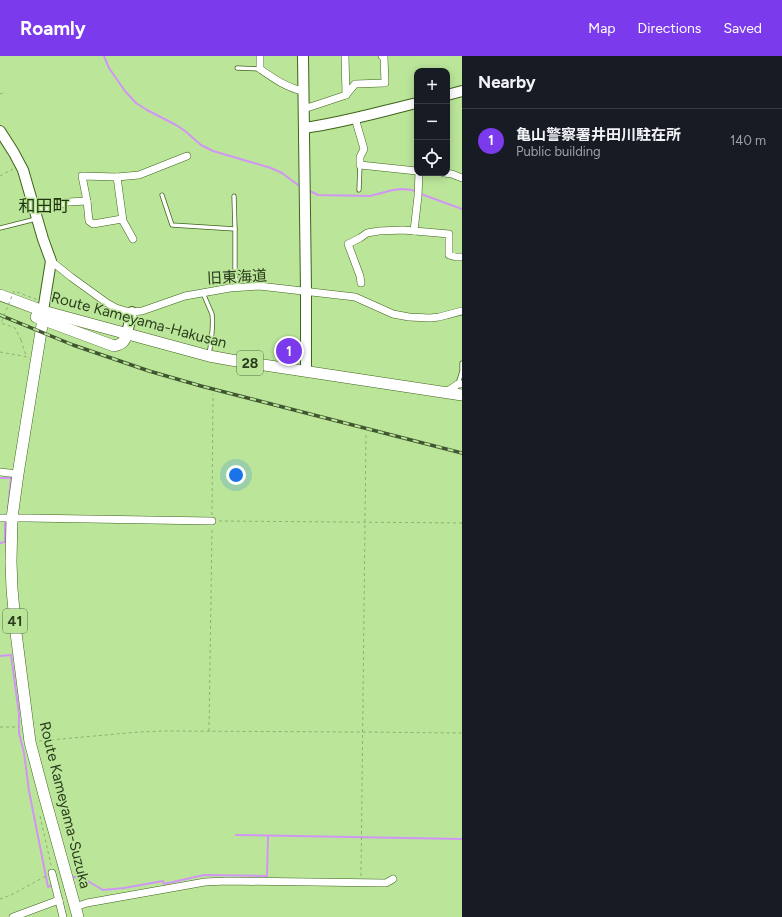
<!DOCTYPE html>
<html lang="en">
<head>
<meta charset="utf-8">
<style>
	:root { --surface:#171b24; --page:#242831; --text:#f1f3f6; --muted:#9ea1a6; --line:#363941; --accent:#7c3aed }
	body { margin:0; font-family:Figtree,"Noto Sans JP",sans-serif; background:var(--page); color:var(--text) }
	.controls { position:absolute; right:12px; top:12px; display:grid; overflow:hidden; border-radius:8px; box-shadow:0 2px 10px #0003 }
	.controls button { width:36px; height:36px; display:grid; place-items:center; padding:0; border:0; border-bottom:1px solid var(--line); background:var(--surface); color:var(--text); font:20px sans-serif }
	.you { position:absolute; left:236px; top:419px; width:14px; height:14px; margin:-10px; border:3px solid #fff; border-radius:50%; background:#1a73e8; box-shadow:0 0 0 6px #1a73e833 }
	.badge { display:grid; place-items:center; width:26px; height:26px; border-radius:50%; background:var(--accent); color:#fff; font-size:13px; font-weight:700 }
	.pin { position:absolute; translate:-50% -50%; border:2px solid #fff; box-shadow:0 1px 4px #0006 }
	.list { margin:0; padding:0; list-style:none }
	h2 { display:flex; justify-content:space-between; align-items:center; height:52px; margin:0; padding:0 16px; font-size:17px }
	h2 small { font-size:13px; font-weight:400; color:var(--muted) }
	.list li { display:grid; grid-template-columns:26px 1fr auto; gap:12px; align-items:center; box-sizing:border-box; height:64px; padding:0 16px; border-top:1px solid var(--line) }
	.list b { display:block; font-size:15px; white-space:nowrap }
	.list p { margin:0; font-size:13px; white-space:nowrap; color:var(--muted) }
	.list em { font-size:13px; font-style:normal; color:var(--muted) }
	.icon { flex:none; width:22px; height:22px; fill:none; stroke:currentColor; stroke-width:2; stroke-linecap:round; stroke-linejoin:round }
	.map { position:relative; flex:none; width:462px; height:861px; overflow:hidden }
	header { display:flex; align-items:center; gap:24px; box-sizing:border-box; height:56px; padding:0 20px; background:var(--accent); color:#fff }
	header strong { font-size:19px }
	nav { display:flex; gap:22px; margin-inline-start:auto; font-size:14px }
	main { display:flex }
	aside { flex:1; background:var(--surface) }
	.map>svg:first-child { display:block }
	.lines { fill:none; stroke-linecap:round; stroke-linejoin:round }
	.stream { stroke:#d196f4; stroke-width:2 }
	.lane-casing { stroke:#3e6319; stroke-width:5 }
	.street-casing { stroke:#3e6319; stroke-width:8 }
	.secondary-casing { stroke:#3e6319; stroke-width:12 }
	.primary-casing { stroke:#3e6319; stroke-width:12 }
	.path { stroke:#8eb073; stroke-width:1; stroke-dasharray:3 3; stroke-linecap:butt }
	.lane { stroke:#fff; stroke-width:3.5 }
	.street { stroke:#fff; stroke-width:7 }
	.secondary { stroke:#fff; stroke-width:10 }
	.primary { stroke:#fff; stroke-width:11 }
	.rail-casing { stroke:#405530; stroke-width:3.5 }
	.rail { stroke:#bbe69a; stroke-width:2; stroke-dasharray:6; stroke-linecap:butt }
	.path-bridge { stroke:#8eb073; stroke-width:1; stroke-dasharray:3 3; stroke-linecap:butt }
	.labels { text-anchor:middle; stroke-width:3; stroke-linejoin:round; paint-order:stroke }
	.shield { fill:#bbe69a; stroke:#566f43; stroke-width:1 }
	.shield-label { font-size:14px; font-weight:bold; fill:#2b3c1e }
	.street-label { font-size:15px; fill:#2b3c1e; stroke:#bbe69a }
	.quarter-label { font-size:17px; fill:#20340e; stroke:#bbe69a }
</style>
</head>
<body>
<header>
<strong>Roamly</strong>
<nav><a>Map</a><a>Directions</a><a>Saved</a></nav>
</header>
<main>
<div class="map">
<svg width="462" height="861" viewBox="0 0 462 861">
	<rect width="100%" height="100%" fill="#bbe69a"/>
	<g class="lines">
		<!-- stream -->
		<g class="stream">
			<path d="M104 0 109 12 125 35 136 47 147 54 176 69 185 75 201 89 213 95 271 112 282 117 298 129"/>
			<path d="M310 135 318 139 370 140 393 134 402 133 412 134 417 136"/>
			<path d="M421 138 462 153"/>
			<path d="M0 422H11L8 454"/>
			<path d="M0 487 5 486V466"/>
			<path d="M0 600 11 599 19 658V677L24 697 29 735 48 831 52 829"/>
			<path d="M236 779 462 783"/>
			<path d="M71 822 79 820 103 834 124 832 163 825 164 828 204 819 267 820 268 780"/>
		</g>
		<!-- lane casing -->
		<g class="lane-casing">
			<g id="lane">
				<path d="M237 12 259 13"/>
				<path d="M359 134 360 109"/>
				<path d="M162 139 172 169 235 173"/>
				<path d="M234 140 235 173V216L237 231"/>
				<path d="M0 172 36 163"/>
				<path d="M203 237 212 258C214 271 211 285 209 299"/>
				<path d="M458 328 462 315V307"/>
			</g>
		</g>
		<!-- street casing -->
		<g class="street-casing">
			<g id="street">
				<path d="M260 0V13C273 22 287 32 303 35"/>
				<path d="M345 0 346 39"/>
				<path d="M303 52 310 51 346 39 355 28 385 27 384 1 382 0"/>
				<path d="M355 62 364 93 360 101V109L417 115"/>
				<path d="M444 117 452 118 462 122"/>
				<path d="M117 121 123 165 133 183"/>
				<path d="M87 145 89 165 93 168 122 163"/>
				<path d="M35 154 68 146 87 145 82 120 117 121 139 119 187 100"/>
				<path d="M414 175 418 140 419 117"/>
				<path d="M51 205 71 221 107 247 116 252 126 255 132 256 142 255 185 240 230 232 259 230 355 241 393 258 409 261 430 262 439 261 462 255"/>
				<path d="M361 227 360 220 348 188 360 182 367 177 379 175 403 174 449 178V199L456 201H462"/>
				<path d="M445 337 458 328H462"/>
				<path d="M0 416 18 418"/>
				<path d="M0 462H27L212 465"/>
				<path d="M52 817 63 861"/>
				<path d="M75 851 87 847 205 826 226 825 386 827 393 823"/>
				<path d="M13 861 59 844"/>
			</g>
		</g>
		<!-- secondary casing -->
		<g class="secondary-casing">
			<g id="secondary">
				<path d="M303 0 306 235V315"/>
				<path d="M447 39 462 35"/>
				<path d="M304 72C342 67 379 56 417 47"/>
				<path d="M0 75 14 97 23 114 43 183 51 205 43 255"/>
				<path d="M127 277 132 256"/>
			</g>
		</g>
		<!-- primary casing -->
		<g class="primary-casing">
			<g id="primary">
				<path d="M0 239 43 255 209 300 231 304 462 339"/>
				<path d="M36 261 114 290C123 288 125 285 127 277"/>
				<path d="M43 263 18 418 12 462 11 506 12 533 16 577 30 686 44 739 78 861"/>
			</g>
		</g>
		<!-- path -->
		<g class="path">
			<path d="M0 38 3 37"/>
			<path d="M0 120 13 113"/>
			<path d="M21 284 26 300"/>
			<path d="M0 296 28 301"/>
			<path d="M212 459 213 338"/>
			<path d="M219 465 462 467"/>
			<path d="M0 671H19"/>
			<path d="M209 675 212 472"/>
			<path d="M39 685 139 676 165 675 363 676 462 677"/>
			<path d="M40 760 51 809"/>
			<path d="M361 820 366 379"/>
			<path d="M0 843 11 839 46 820"/>
		</g>
		<!-- lane -->
		<use href="#lane" class="lane"/>
		<!-- street -->
		<use href="#street" class="street"/>
		<!-- secondary -->
		<use href="#secondary" class="secondary"/>
		<!-- primary -->
		<use href="#primary" class="primary"/>
		<!-- rail casing -->
		<g class="rail-casing">
			<path id="rail" d="M0 259 73 289 149 315 201 330 462 397"/>
		</g>
		<!-- rail -->
		<use href="#rail" class="rail"/>
		<!-- path-bridge -->
		<path class="path-bridge" d="M21 284 15 272 1 267 14 235 38 244"/>
	</g>
	<g class="labels">
		<!-- shield labels -->
		<g class="shield">
			<rect x="237" y="295" width="26" height="24" rx="3"/>
			<rect x="3" y="553" width="24" height="24" rx="3"/>
		</g>
		<g class="shield-label">
			<text x="250" y="312">28</text>
			<text x="15" y="570">41</text>
		</g>
		<!-- street labels -->
		<g class="street-label">
			<text transform="translate(237 221) rotate(-3)" y="5">旧東海道</text>
			<text transform="translate(139 264) rotate(15)" y="5">Route Kameyama-Hakusan</text>
			<text transform="translate(65 749) rotate(76)" y="5">Route Kameyama-Suzuka</text>
		</g>
		<!-- quarter labels -->
		<g class="quarter-label">
			<text x="44" y="156">和田町</text>
		</g>
	</g>
</svg>
<div class="controls">
<button>+</button>
<button>−</button>
<button><svg class="icon" aria-label="locate" viewBox="0 0 24 24"><circle cx="12" cy="12" r="6"/><path d="M12 2v4M12 18v4M2 12h4M18 12h4"/></svg></button>
</div>
<div class="you"></div>
<div class="pin badge" style="left:289px;top:295px">1</div>
</div>
<aside>
<h2>Nearby<small></small></h2>
<ul class="list">
<li><span class="badge">1</span><div><b>亀山警察署井田川駐在所</b><p>Public building</p></div><em>140 m</em></li>
</ul>
</aside>
</main>
</body>
</html>
